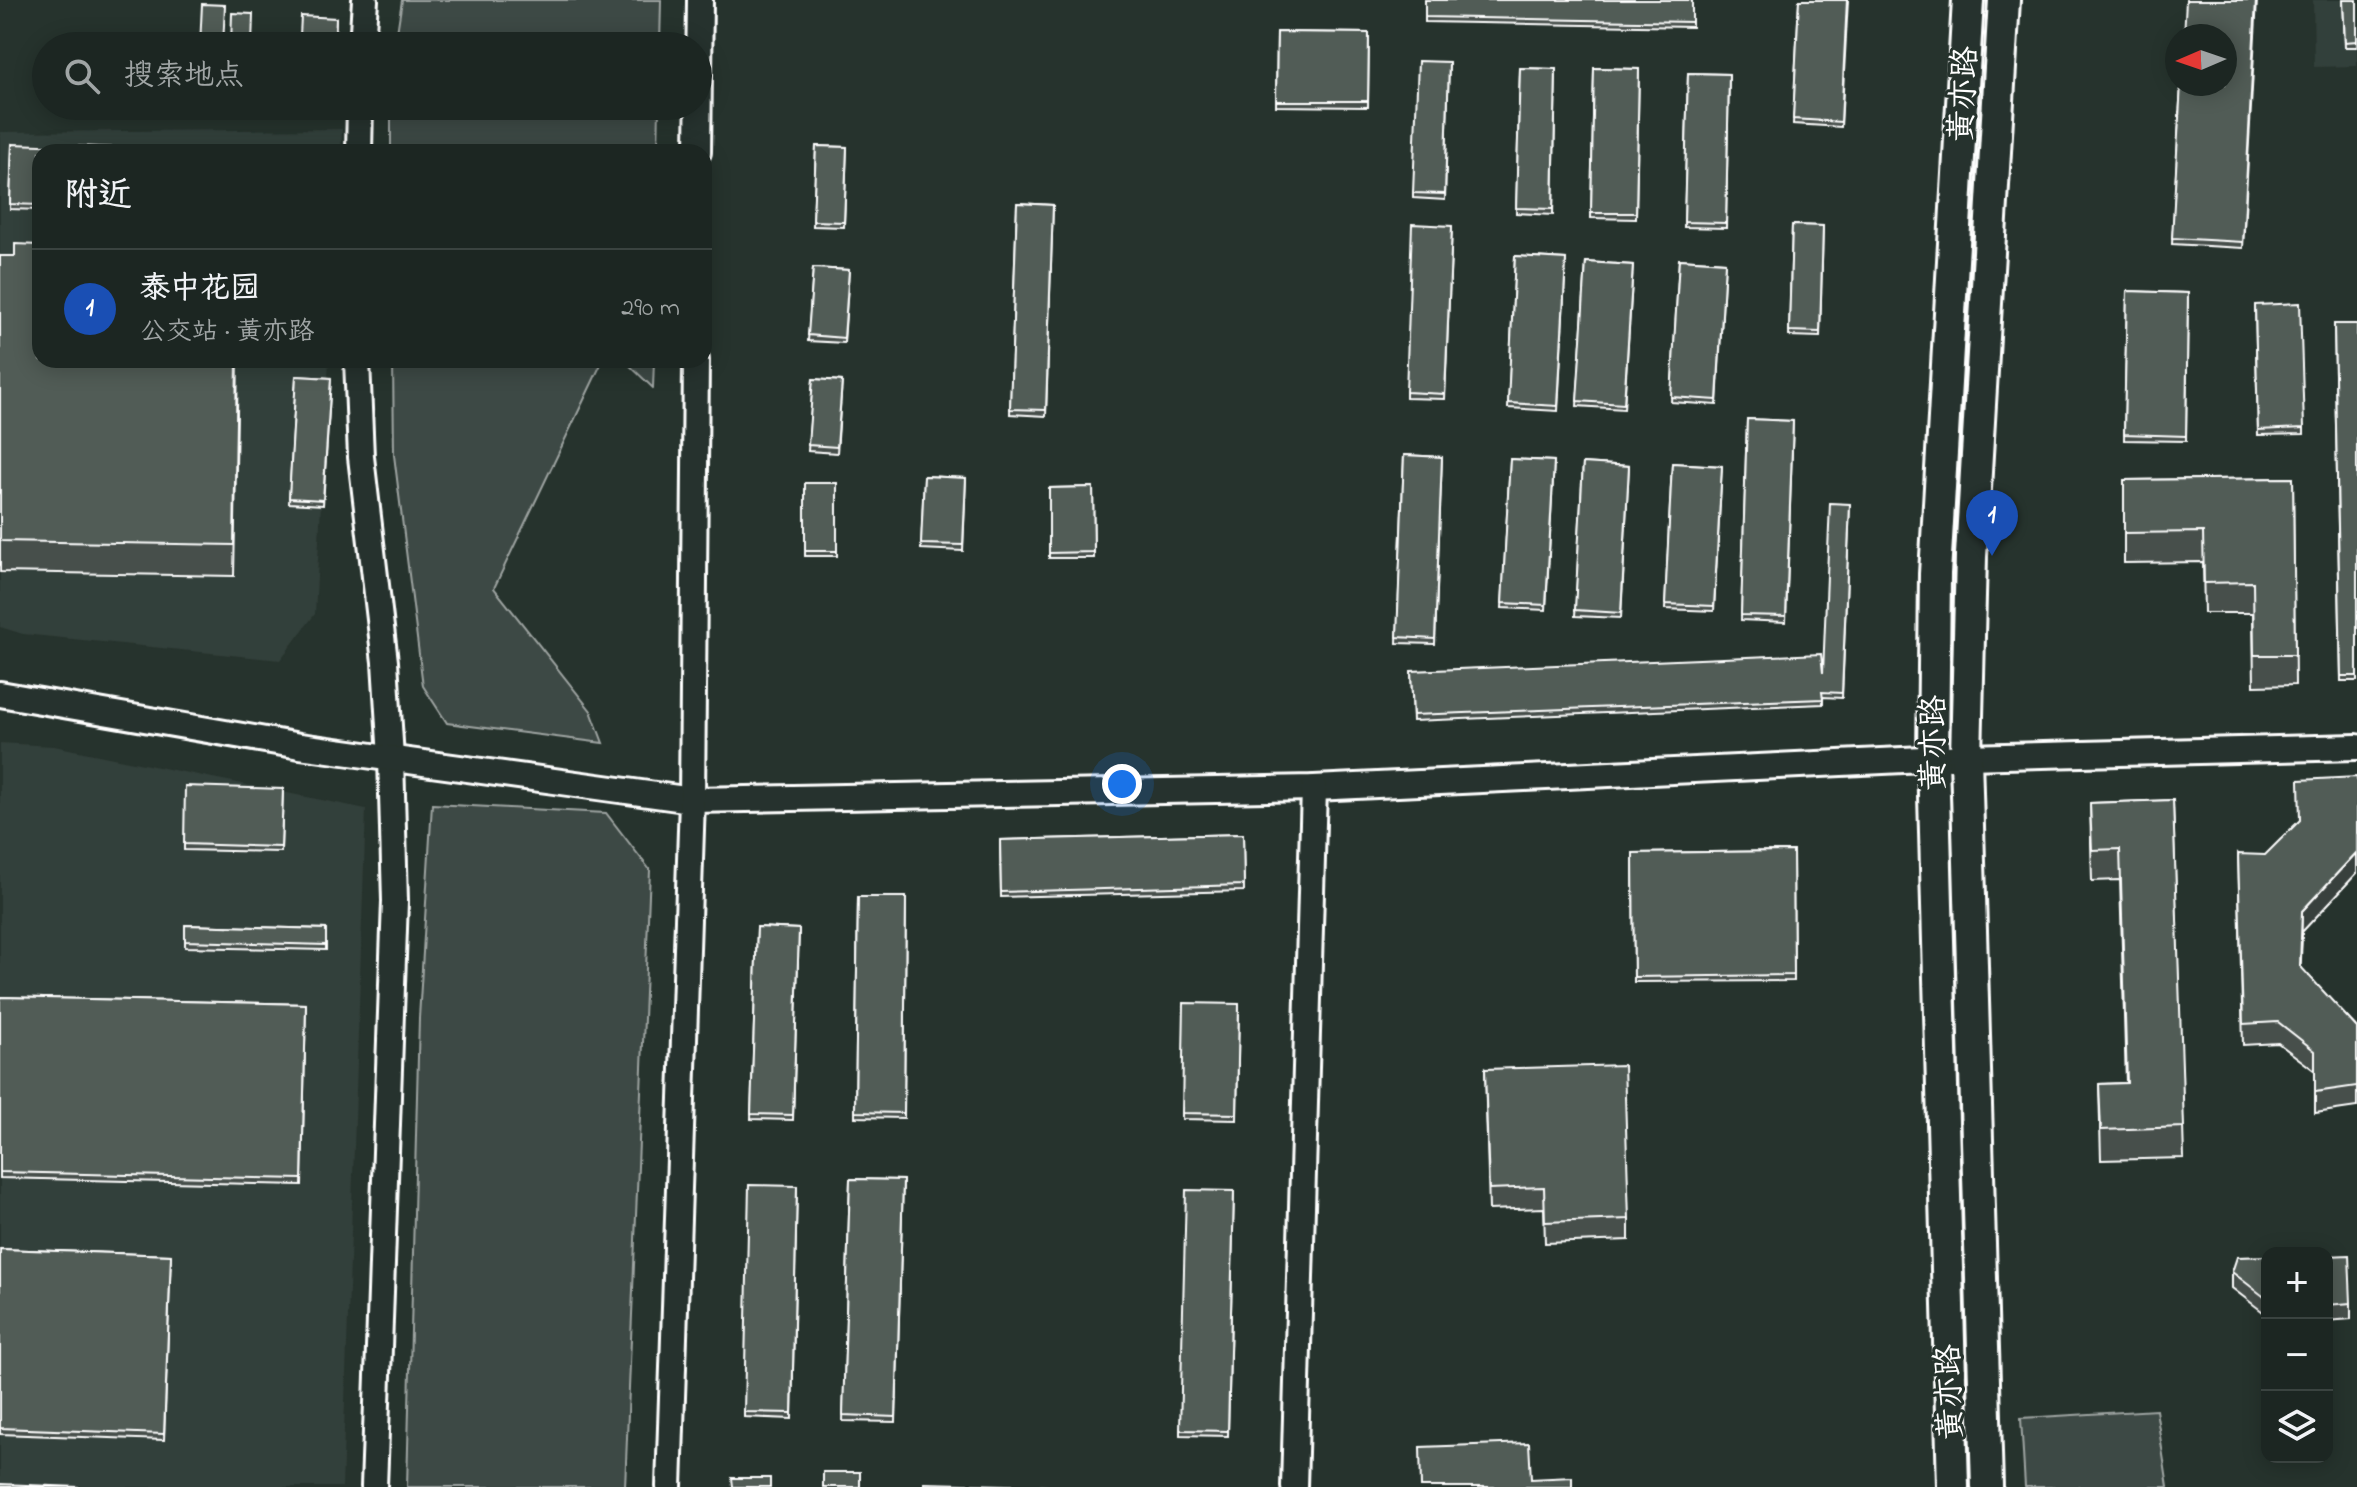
<!DOCTYPE html>
<html lang="zh">
<head>
<meta charset="utf-8">
<style>
	:root { --surface:#1c2622; --page:#252e2a; --text:#f1f3f6; --muted:#a0a5a5; --line:#3a4340; --accent:#ea580c }
	body { margin:0; font-family:"Indie Flower","LXGW WenKai TC",sans-serif; background:var(--page); color:var(--text) }
	.controls { position:absolute; right:24px; bottom:24px; display:grid; overflow:hidden; border-radius:16px; box-shadow:0 4px 20px #0003 }
	.controls button { width:72px; height:72px; display:grid; place-items:center; padding:0; border:0; border-bottom:2px solid var(--line); background:var(--surface); color:var(--text); font:40px sans-serif }
	.compass { position:absolute; left:2165px; top:24px; width:72px; height:72px; border-radius:50%; background:var(--surface); box-shadow:0 4px 20px #0003; rotate:268deg }
	.you { position:absolute; left:1122px; top:784px; width:28px; height:28px; margin:-20px; border:6px solid #fff; border-radius:50%; background:#1a73e8; box-shadow:0 0 0 12px #1a73e833 }
	.badge { display:grid; place-items:center; width:52px; height:52px; border-radius:50%; background:var(--accent); color:#fff; font-size:26px; font-weight:700 }
	.pin { position:absolute; translate:-50% -66px; filter:drop-shadow(0 2px 4px #0008) }
	.pin::after { content:''; position:absolute; top:42px; width:28px; height:24px; background:inherit; clip-path:polygon(0 0,100% 0,50% 100%) }
	.list { margin:0; padding:0; list-style:none }
	h2 { display:flex; justify-content:space-between; align-items:center; height:104px; margin:0; padding:0 32px; font-size:34px }
	h2 small { font-size:26px; font-weight:400; color:var(--muted) }
	.list li { display:grid; grid-template-columns:52px 1fr auto; gap:24px; align-items:center; box-sizing:border-box; height:120px; padding:0 32px; border-top:2px solid var(--line) }
	.list b { display:block; font-size:30px; white-space:nowrap }
	.list p { margin:0; font-size:26px; white-space:nowrap; color:var(--muted) }
	.list em { font-size:26px; font-style:normal; color:var(--muted) }
	.icon { flex:none; width:44px; height:44px; fill:none; stroke:currentColor; stroke-width:2; stroke-linecap:round; stroke-linejoin:round }
	.map { position:relative; flex:none; width:2357px; height:1487px; overflow:hidden }
	.search { position:absolute; background:var(--surface); box-shadow:0 4px 20px #0003; left:32px; top:32px; width:680px; height:88px; display:flex; align-items:center; gap:20px; box-sizing:border-box; padding:0 28px; border-radius:44px; color:var(--muted); font-size:30px }
	.panel { position:absolute; background:var(--surface); box-shadow:0 4px 20px #0003; left:32px; top:144px; width:680px; height:224px; border-radius:24px }
	.map>svg:first-child { display:block }
	.built { fill:#333f3a }
	.green { fill:#3e4944; stroke:#9ea4a2; stroke-width:2 }
	.lines { fill:none; stroke-linecap:round; stroke-linejoin:round }
	.minor-casing { stroke:#fff; stroke-width:30 }
	.major-casing { stroke:#fff; stroke-width:36 }
	.minor { stroke:#26332d; stroke-width:24 }
	.major { stroke:#26332d; stroke-width:30 }
	.wall { fill:#464f4b; stroke:#fff; stroke-width:2 }
	.shaded-wall { fill:#39403d; stroke:#fff; stroke-width:2 }
	.building { fill:#515c57; stroke:#fff; stroke-width:2 }
	.labels { text-anchor:middle; stroke-width:6; stroke-linejoin:round; paint-order:stroke }
	.street-label { font-size:32px; fill:#fff; stroke:#26332d }
</style>
</head>
<body>
<div class="map">
<svg width="2357" height="1487" viewBox="0 0 2357 1487">
	<rect width="100%" height="100%" fill="#26332d"/>
	<filter id="ink" filterUnits="userSpaceOnUse"><feTurbulence type="fractalNoise" baseFrequency=".0125" numOctaves="2"/><feDisplacementMap in="SourceGraphic" scale="16" xChannelSelector="R" yChannelSelector="G"/><feConvolveMatrix kernelMatrix="1 2 1 2 8 2 1 2 1" color-interpolation-filters="sRGB"/></filter>
	<g filter="url(#ink)">
		<!-- built -->
		<g class="built">
			<path d="M2313 0H2357V66L2314 67Z"/>
			<path d="M342 129 341 152H40V360H329L315 614 280 660 23 634 0 627V132Z"/>
			<path d="M0 743 54 746 366 809 342 1487H0Z"/>
		</g>
		<!-- green -->
		<g class="green">
			<path d="M402 0H661L660 46H395Z"/>
			<path d="M391 106H659L658 152H391Z"/>
			<path d="M393 360H603L494 588 591 711 603 743 447 723 423 686 394 455Z"/>
			<path d="M624 360H654L653 388Z"/>
			<path d="M432 804 606 813 650 870 625 1487H407L419 1018Z"/>
			<path d="M2156 1410 2168 1487H2025L2021 1418Z"/>
		</g>
		<g class="lines">
			<!-- minor casing -->
			<g class="minor-casing">
				<g id="minor">
					<path d="M362 46 365 0"/>
					<path d="M359 152 360 106"/>
					<path d="M698 152 700 0"/>
					<path d="M357 360 361 457 385 662 391 758 395 901 374 1487"/>
					<path d="M0 694 300 746 692 800 1314 788 1966 757 2357 747"/>
					<path d="M669 1487 692 800 696 360"/>
					<path d="M1294 1487 1314 788"/>
				</g>
			</g>
			<!-- major casing -->
			<g class="major-casing">
				<g id="major">
					<path d="M1953 1487 1933 759 1935 574 1968 0"/>
					<path d="M1987 1487 1966 757 1971 556 2004 0"/>
				</g>
			</g>
			<!-- minor -->
			<use href="#minor" class="minor"/>
			<!-- major -->
			<use href="#major" class="major"/>
		</g>
		<!-- wall -->
		<g class="wall">
			<path d="M1425 0H1692V27L1425 22Z"/>
			<path d="M1799 0H1848L1841 127 1793 124Z"/>
			<path d="M2257 0 2243 248 2172 244 2181 84Z"/>
			<path d="M2343 0H2357V47H2345Z"/>
			<path d="M336 18 335 46H300V36Z"/>
			<path d="M1277 32 1369 33 1368 107 1276 106Z"/>
			<path d="M1449 62 1445 200 1413 198V193Z"/>
			<path d="M1520 68 1556 69 1553 215 1516 213Z"/>
			<path d="M1594 68 1639 69 1636 219 1591 218Z"/>
			<path d="M1688 73 1729 74 1726 228 1684 227Z"/>
			<path d="M12 144 40 152V210L10 209Z"/>
			<path d="M816 146 847 147 844 227 813 226Z"/>
			<path d="M1017 203 1053 205 1046 416 1010 414Z"/>
			<path d="M1792 225 1823 226 1820 337 1789 336Z"/>
			<path d="M1452 226 1445 399 1406 398V392Z"/>
			<path d="M0 256 238 360 234 576 0 572Z"/>
			<path d="M1515 256 1566 259 1558 411 1508 408Z"/>
			<path d="M1679 259 1725 262 1717 405 1671 402Z"/>
			<path d="M1586 262 1633 265 1624 409 1577 406Z"/>
			<path d="M813 268 849 270 844 343 808 341Z"/>
			<path d="M2127 291 2188 293 2186 441 2124 440Z"/>
			<path d="M2255 305 2304 428V434L2258 435Z"/>
			<path d="M2334 324H2357V681H2341Z"/>
			<path d="M296 376 331 378 323 505 289 503Z"/>
			<path d="M813 379 842 381 837 453 808 451Z"/>
			<path d="M1747 419 1793 421 1786 622 1741 620Z"/>
			<path d="M1404 455 1442 457 1435 644 1397 643Z"/>
			<path d="M1510 459 1554 461 1546 610 1502 608Z"/>
			<path d="M1583 463 1629 466 1621 618 1575 616Z"/>
			<path d="M1672 463 1722 466 1714 611 1665 609Z"/>
			<path d="M924 476 966 478 963 551 921 549Z"/>
			<path d="M2293 478 2295 685 2254 686 2253 613H2204L2203 562 2124 563V480Z"/>
			<rect x="805" y="483" width="32" height="73"/>
			<path d="M1093 487 1094 558H1049V488Z"/>
			<path d="M1850 504 1842 698 1823 697V704L1413 721 1411 671 1823 673Z"/>
			<path d="M283 789 281 852 184 850V844Z"/>
			<path d="M2173 800 2184 1158 2101 1160 2099 1084 2126 1083 2120 880 2092 881 2090 803Z"/>
			<path d="M1243 834 1244 891 1001 897 1000 840Z"/>
			<path d="M1793 851 1794 981 1634 982 1633 853Z"/>
			<path d="M2238 854 2302 932 2300 967 2357 1028V1107L2315 1113V1071L2278 1043 2243 1045Z"/>
			<path d="M858 897H906L904 1118 855 1117Z"/>
			<path d="M185 925 326 929V950L185 947Z"/>
			<path d="M757 927 799 929 793 1120 751 1119Z"/>
			<path d="M0 997 306 1004 302 1185 0 1178Z"/>
			<path d="M1239 1004 1237 1120 1182 1119V1113Z"/>
			<path d="M1485 1069 1629 1219V1240L1545 1243 1544 1208 1489 1210Z"/>
			<path d="M850 1179 903 1180 896 1422 843 1421Z"/>
			<path d="M797 1186 792 1419 744 1417V1412Z"/>
			<path d="M1234 1191 1228 1436 1180 1435V1430Z"/>
			<path d="M0 1249 171 1255 164 1440 0 1434Z"/>
			<path d="M2267 1256V1315L2232 1288V1272Z"/>
			<path d="M2327 1256 2351 1303V1319L2327 1321Z"/>
		</g>
		<!-- shaded-wall -->
		<path class="shaded-wall" d="M2357 852V873L2302 932 2300 987 2302 911Z"/>
		<!-- building -->
		<g class="building">
			<path d="M1425 0H1692V22L1425 17Z"/>
			<path d="M1799 0H1847L1841 122 1793 119Z"/>
			<path d="M2186 0H2256L2243 242 2172 238 2181 84H2225V36H2184Z"/>
			<path d="M2343 0H2357V41L2345 42Z"/>
			<path d="M202 4 225 5 223 46H200Z"/>
			<path d="M232 13 253 14 252 46H231Z"/>
			<path d="M301 16 336 18 335 38 300 36Z"/>
			<path d="M1277 32 1369 33 1368 101H1276Z"/>
			<path d="M1418 61 1449 62 1445 194 1413 193Z"/>
			<path d="M1520 68 1556 69 1553 209 1516 208Z"/>
			<path d="M1594 68 1639 69 1636 213H1591Z"/>
			<path d="M1688 73 1729 74 1726 223 1684 222Z"/>
			<path d="M12 144 241 152H40V205L10 204Z"/>
			<path d="M816 146 847 147 844 222 813 221Z"/>
			<path d="M1017 203 1053 205 1046 410 1010 409Z"/>
			<path d="M1412 224 1452 226 1445 394 1406 392Z"/>
			<path d="M1792 225 1823 226 1820 332 1789 331Z"/>
			<path d="M15 244 40 245V360H237L234 545 0 541V256H15Z"/>
			<path d="M1515 256 1566 259 1558 406 1508 403Z"/>
			<path d="M1679 259 1725 262 1717 400 1671 397Z"/>
			<path d="M1586 262 1633 265 1624 404 1577 401Z"/>
			<path d="M813 268 849 270 844 338 808 335Z"/>
			<path d="M2127 291 2188 293 2186 436 2124 434Z"/>
			<path d="M2300 303 2304 428 2258 430 2255 305Z"/>
			<path d="M2334 324H2357V676H2341Z"/>
			<path d="M296 376 331 378 323 500 289 498Z"/>
			<path d="M813 379 842 381 837 447 808 445Z"/>
			<path d="M1747 419 1793 421 1786 616 1741 615Z"/>
			<path d="M1404 455 1442 457 1435 639 1397 637Z"/>
			<path d="M1510 459 1554 461 1546 605 1502 603Z"/>
			<path d="M1583 463 1629 466 1621 613 1575 610Z"/>
			<path d="M1672 463 1722 466 1714 606 1665 604Z"/>
			<path d="M924 476 966 478 963 545 921 544Z"/>
			<path d="M2293 478 2295 655H2254L2253 582 2204 583 2203 532 2124 533V480Z"/>
			<rect x="805" y="483" width="32" height="68"/>
			<path d="M1093 487 1094 552 1049 553V488Z"/>
			<path d="M1830 503 1850 504 1842 693 1822 692 1823 699 1413 715 1411 671 1821 654 1823 673Z"/>
			<path d="M2357 777V852L2302 911 2300 966 2357 1028V1086L2315 1092V1051L2278 1022 2243 1024 2238 854 2265 855 2300 820 2299 780Z"/>
			<path d="M185 786 283 789 281 847 184 844Z"/>
			<path d="M2173 800 2184 1127 2101 1130 2099 1084 2127 1083 2120 849 2092 850 2090 803Z"/>
			<path d="M1243 834 1244 885 1001 892 1000 840Z"/>
			<path d="M1793 851 1794 975 1634 977 1633 853Z"/>
			<path d="M858 897H906L904 1113 855 1112Z"/>
			<path d="M185 925 326 929V945L185 941Z"/>
			<path d="M757 927 799 929 793 1115 751 1114Z"/>
			<path d="M0 997 306 1004 302 1179 0 1172Z"/>
			<path d="M1184 1003 1239 1004 1237 1114 1182 1113Z"/>
			<path d="M1624 1065 1629 1219 1545 1222 1544 1187 1489 1189 1485 1069Z"/>
			<path d="M850 1179 903 1180 896 1417 843 1415Z"/>
			<path d="M749 1185 797 1186 792 1413 744 1412Z"/>
			<path d="M1186 1190 1234 1191 1228 1431 1180 1430Z"/>
			<path d="M0 1249 171 1255 164 1434 0 1428Z"/>
			<path d="M2349 1255 2351 1303 2327 1305V1256Z"/>
			<path d="M2267 1256V1299L2232 1272 2237 1257Z"/>
			<path d="M1529 1443 1531 1479 1572 1477V1487H1421L1420 1447Z"/>
			<rect x="823" y="1472" width="37" height="15"/>
			<path d="M732 1478H770V1487H733Z"/>
			<path d="M924 1483 1048 1486V1487H924Z"/>
			<path d="M0 1484 79 1487H0Z"/>
		</g>
	</g>
	<g class="labels">
		<!-- street labels -->
		<g class="street-label">
			<text transform="translate(1962 94) rotate(-87)" y="11">黄亦路</text>
			<text transform="translate(1932 743) rotate(-90)" y="11">黄亦路</text>
			<text transform="translate(1948 1392) rotate(-92)" y="11">黄亦路</text>
		</g>
	</g>
</svg>
<div class="controls">
<button>+</button>
<button>−</button>
<button><svg class="icon" aria-label="layers" viewBox="0 0 24 24"><path d="M12 4l9 5-9 5-9-5zM3 14l9 5 9-5"/></svg></button>
</div>
<svg class="compass" viewBox="-18 -18 36 36"><path d="M0-13l5 13h-10z" fill="#e53935"/><path d="M0 13l5-13h-10z" fill="#a0a5a5"/></svg>
<div class="you"></div>
<div class="pin badge" style="left:1992px;top:556px;background:#1a4fb4">1</div>
<div class="search"><svg class="icon" aria-label="search" viewBox="0 0 24 24"><circle cx="10" cy="10" r="6"/><path d="M15 15l6 6"/></svg>搜索地点</div>
<section class="panel">
<h2>附近<small></small></h2>
<ul class="list">
<li><span class="badge" style="background:#1a4fb4">1</span><div><b>泰中花园</b><p>公交站 · 黄亦路</p></div><em>290 m</em></li>
</ul>
</section>
</div>
</body>
</html>
